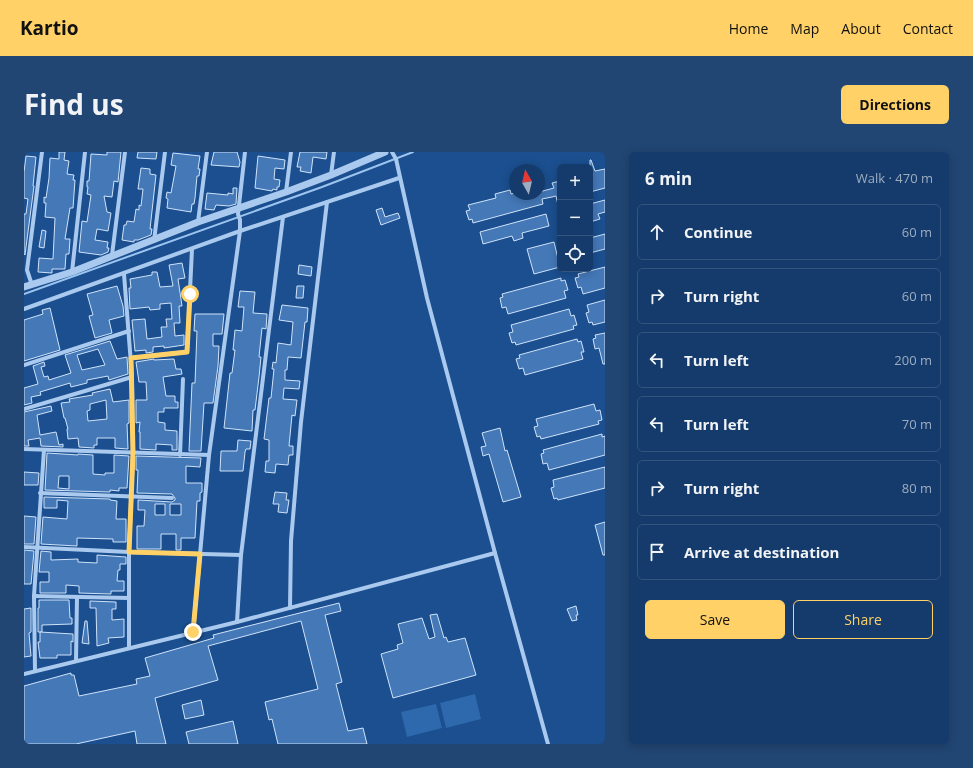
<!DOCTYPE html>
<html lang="en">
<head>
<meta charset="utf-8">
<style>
	:root { --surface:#143b6b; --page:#214673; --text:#f1f3f6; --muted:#9dadc1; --line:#33557e; --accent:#ffd166 }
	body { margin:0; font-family:"Open Sans",sans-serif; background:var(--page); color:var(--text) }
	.controls { position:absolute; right:12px; top:12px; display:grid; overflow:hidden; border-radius:6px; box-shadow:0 2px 10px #0003 }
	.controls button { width:36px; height:36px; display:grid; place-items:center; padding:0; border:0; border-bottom:1px solid var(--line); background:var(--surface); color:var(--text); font:20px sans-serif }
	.compass { position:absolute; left:485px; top:12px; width:36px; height:36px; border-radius:50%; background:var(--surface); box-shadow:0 2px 10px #0003; rotate:352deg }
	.stop { position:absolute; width:12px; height:12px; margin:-9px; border:3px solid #ffd166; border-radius:50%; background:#fff }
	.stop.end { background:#ffd166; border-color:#fff; box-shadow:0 1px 4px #0008 }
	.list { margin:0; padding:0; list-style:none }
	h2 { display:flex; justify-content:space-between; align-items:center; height:52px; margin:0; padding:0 16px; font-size:17px }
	h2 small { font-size:13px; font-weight:400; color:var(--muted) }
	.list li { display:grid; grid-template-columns:26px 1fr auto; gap:12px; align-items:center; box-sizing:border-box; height:56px; margin:0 8px 8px; padding:0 8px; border:1px solid var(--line); border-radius:6px }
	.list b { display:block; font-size:15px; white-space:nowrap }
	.list em { font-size:13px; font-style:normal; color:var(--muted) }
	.actions { display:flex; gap:8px; padding:12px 16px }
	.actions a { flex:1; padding:9px 0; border:1px solid var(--accent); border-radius:6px; text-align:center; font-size:14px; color:var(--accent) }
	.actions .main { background:var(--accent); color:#111 }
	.icon { flex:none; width:22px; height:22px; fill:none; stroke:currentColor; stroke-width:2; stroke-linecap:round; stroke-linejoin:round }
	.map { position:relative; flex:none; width:581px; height:592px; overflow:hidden; border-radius:6px }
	header { display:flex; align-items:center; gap:24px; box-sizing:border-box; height:56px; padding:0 20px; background:var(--accent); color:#111 }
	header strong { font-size:19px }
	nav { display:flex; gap:22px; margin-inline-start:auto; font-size:14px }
	.intro { display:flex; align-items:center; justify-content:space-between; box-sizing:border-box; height:96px; padding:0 24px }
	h1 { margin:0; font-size:28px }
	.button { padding:10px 18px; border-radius:6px; background:var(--accent); color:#111; font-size:14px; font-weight:700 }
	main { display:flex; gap:24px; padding:0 24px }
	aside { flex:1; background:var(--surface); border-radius:6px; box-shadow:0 2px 10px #0003 }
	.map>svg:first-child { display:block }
	.green { fill:#2e69ad }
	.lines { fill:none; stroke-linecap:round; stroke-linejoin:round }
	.stream { stroke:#9cc4f0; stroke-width:2 }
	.building { fill:#4478b7; stroke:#cfe3fa; fill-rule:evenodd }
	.minor { stroke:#a9c9ee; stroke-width:4 }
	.tertiary { stroke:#a9c9ee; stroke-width:7 }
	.route { stroke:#ffd166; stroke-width:5 }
</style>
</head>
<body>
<header>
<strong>Kartio</strong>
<nav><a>Home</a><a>Map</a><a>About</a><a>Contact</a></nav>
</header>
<div class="intro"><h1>Find us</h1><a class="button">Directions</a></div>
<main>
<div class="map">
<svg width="581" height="592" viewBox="0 0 581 592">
	<rect width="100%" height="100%" fill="#1b4f8f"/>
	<!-- green -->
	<g class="green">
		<path d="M451 542 457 567 422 576 416 551Z"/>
		<path d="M412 552 418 576 383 585 377 560Z"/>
	</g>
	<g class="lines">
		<!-- stream -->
		<path class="stream" d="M0 142 298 35 389 0"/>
	</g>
	<!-- building -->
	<g class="building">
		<path d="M35 0H41L40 8 45 9 43 22 50 23 49 28H51L49 56H46L41 87H46L45 102H42L41 117H28V121L14 120 15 106 29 107 31 66 21 65 22 51H20V45L22 46 25 26 26 6 35 7Z"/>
		<path d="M83 0H97L94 30 90 29 88 45 80 44 83 60 87 61 84 79 73 77 71 88 84 90 83 96H85L84 100 77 103 55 100 58 69 63 70 67 43 63 42 64 35H63V29H65L67 2 83 3Z"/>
		<path d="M114 0H133L132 7 113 6Z"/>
		<path d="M190 0H213L216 10 215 15 187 13Z"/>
		<path d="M276 0H303L302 7 289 5 287 21 276 19 277 15H273Z"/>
		<path d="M149 1 176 4 174 17H176L175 24H173L171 46 170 52H168L167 60 143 56 144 47 142 46 143 40 147 41 152 14 147 13Z"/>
		<path d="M2 4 12 5 9 34H10L1 103 0 102V62H2L4 47 0 46V20Z"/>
		<path d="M234 4 261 8 260 17 251 16 250 27 256 28 255 35H253V38L249 37 248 39 231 36Z"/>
		<path d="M566 8H567L571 19 581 17V36L566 40Z"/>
		<path d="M117 16 126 17V22L132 23 126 77H128L127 83 114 88H110V90L98 88 100 73H102L103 69 110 70 112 57 115 58V53L117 54 119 37H114Z"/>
		<path d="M536 29V53H534L532 44 528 45 518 47 519 52 449 71 448 67 445 68 442 59 446 58 444 53 472 46 471 42 486 38 487 42 491 41V42H515V40L530 36 528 31Z"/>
		<path d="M209 36H213L212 52 205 54 192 53 190 58 181 57 183 41 204 43V41L209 42Z"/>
		<path d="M581 48V60L574 62 576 67 566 70V52Z"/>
		<path d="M358 56 361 65 374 61 376 66 357 73 352 58Z"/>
		<path d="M522 62 525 74 498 81 499 86 490 89 488 84 459 92 456 80Z"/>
		<path d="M18 78 22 79 20 96 15 95Z"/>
		<path d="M581 82V97L566 101V86Z"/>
		<path d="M530 90 536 115 510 122 503 97Z"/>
		<path d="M158 111 161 126 154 127 158 154H155L156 171H150L151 184 160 183V193L140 196V194L129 195V200L122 201V198L111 199 108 168 121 167 123 187 138 185 137 175H143L142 167H148L147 151 136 152V157L126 158 125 155 106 157 105 136H107L106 127 128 123V120H133L136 135 149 134 145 113Z"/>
		<path d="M275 113 288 115 287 124 274 122Z"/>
		<path d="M581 115V136L559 142 557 135 554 136 551 126 555 125 554 122Z"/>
		<path d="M537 126V129L541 128 544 138 540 139 542 146 484 162 482 155 478 156 476 146 479 145 478 142Z"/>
		<path d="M93 134 99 154 100 164 85 168 88 181 71 186 65 164 69 163 63 142Z"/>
		<path d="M273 134H280L279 146H272Z"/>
		<path d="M216 139 231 140 229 161 243 162 242 177 238 176 235 205H237L235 225 231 258H229L228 279 200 276 206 221H208L211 198H209L211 178 218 179 220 155H214Z"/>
		<path d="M581 148V170L569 173 568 170 565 171 562 161 565 160 563 153Z"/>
		<path d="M258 153 284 156 283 170H281L277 206 264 205 263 218H261V228L276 229 275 237 260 236 259 247 273 248 271 264 268 263 265 294H269V303H265L264 313 252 312 251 321 241 320 242 309H245V288L240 287 245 246H247L250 217H248L249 210 252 211 254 191 267 193 269 170 255 168Z"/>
		<path d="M26 156 36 198 0 209V168L19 162 18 158Z"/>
		<path d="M545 157 547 164 550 163 553 173 549 174 550 177 492 193 491 190 488 191 485 181 489 180 487 173Z"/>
		<path d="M171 162H200L198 182H189V194H195L194 214 189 251H180L177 299H165L168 231H171L173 179H170Z"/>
		<path d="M581 181V212H579L575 196 571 197 569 187 572 186 571 183Z"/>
		<path d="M553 187 554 190 557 189 560 200H557L559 207 501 223 499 216 495 217 492 207 496 206 495 203Z"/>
		<path d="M86 189 93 207 103 205 104 222 85 228 84 224 63 228V231L47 235 46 231 16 240 17 243 7 245 8 251 0 253V236L14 232 9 214 20 210 21 214 17 215 20 225 24 224 25 228 44 222 47 221 41 203ZM74 197 81 213 58 218 53 203Z"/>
		<path d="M130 207V208L150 207 152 217H157L158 222 139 225 142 244H151V250H154V256H140V260H134V270L141 271V278L153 279V298H148V293L132 292V298L116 297V280H115L116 270 112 271V248H123L122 230H115L112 210Z"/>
		<path d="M86 237 89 250 105 248V271L103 272 104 297 91 296V286H73V293H70V296L55 295 54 286 44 287 43 277H44L41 266H40L37 251 46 250 45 247 69 243 68 241ZM82 248 83 267 64 269 63 259 66 258V252Z"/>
		<path d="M570 252 572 259 576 258 578 268 574 269 575 272 517 287 516 284 513 285 510 275 514 274 512 267Z"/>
		<path d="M27 254 28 259 13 263 16 283 32 280 35 293 39 292V295L17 294 16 286 4 288 5 294H0V260Z"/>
		<path d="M476 276 481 299 483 298 497 345 479 350 465 302 459 304 457 295 462 294 458 281Z"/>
		<path d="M578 282V285L581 284V303L525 318 523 311 519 312 517 302 520 301 519 298Z"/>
		<path d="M214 288 227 289 226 297H222L221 300 219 319H196L197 299H213Z"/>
		<path d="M23 301 54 303V302L69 303V322L81 323V321H90V303L105 304 103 336H95V339L86 338V340L21 338ZM35 324H45V337L34 336Z"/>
		<path d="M112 304 177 306 176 315 162 314V331H178V340L176 341V349H173L171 386H157V398H152V382H137V397H113V374H120L121 358H114V348L148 350 151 348V346L148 342 113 341 114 318H112ZM131 352H141V363H131ZM146 352H157V363H146Z"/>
		<path d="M581 315V336L534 348 533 346 530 347 527 336 530 335 529 328Z"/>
		<path d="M0 320 15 321 14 333H0Z"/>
		<path d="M251 340 263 341 262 348H265L263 361 254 360 255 352H249Z"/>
		<path d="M20 345 86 347V348L93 349 92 367H102V390H89V387L53 386V394L17 392 19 365 43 367 44 349 33 348V356H20Z"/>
		<path d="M0 364 12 365 10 392H0Z"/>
		<path d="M581 370V403H579L571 373Z"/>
		<path d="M0 398 10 399 7 432H0Z"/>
		<path d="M17 399 27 400V408L54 407V410L73 411V403L102 405V412H96V418H94L93 429H100V439H87V442L55 441V434L42 433V441H16V430H25V420H15Z"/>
		<path d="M15 448H45L46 466H48V472L18 473V480H14V456H15Z"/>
		<path d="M66 449 92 450V457H88V468L100 467V485L84 486 85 491 73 494 72 456H66Z"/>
		<path d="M315 451 317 459 301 463 318 530 312 532 324 579 339 576 343 592H254L248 567 245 568 241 550 294 537 277 469 184 494 194 528 131 546 142 592H113L111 579 52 592H0V534L47 521V523H50L55 544 113 532 112 527 126 524 121 506 190 486 189 483Z"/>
		<path d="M552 454 554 463H552L553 468 548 469 543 457Z"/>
		<path d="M7 456V480L5 481 7 504 0 505V457Z"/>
		<path d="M413 462 420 486 422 485 424 490 441 486 452 523 369 546 357 502 374 497 373 493 379 491 374 472 398 466 405 487 411 485 406 463Z"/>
		<path d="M61 469H63L65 492 58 491Z"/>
		<path d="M16 480 49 482V490L47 489V503H33V506H16L14 490H16Z"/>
		<path d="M177 548 180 563 161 567 158 553Z"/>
		<path d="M209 569 214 592H165L162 580Z"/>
	</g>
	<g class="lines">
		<!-- minor -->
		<g class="minor">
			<path d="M368 0 372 7 403 146 471 401 524 592"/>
			<path d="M307 23 310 0"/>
			<path d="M262 40 267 0"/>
			<path d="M174 70 183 0"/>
			<path d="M130 89 141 0"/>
			<path d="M88 103 101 0"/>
			<path d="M48 120 61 0"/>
			<path d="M100 122 108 225 109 301 105 400V496"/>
			<path d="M8 133 3 118 18 0"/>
			<path d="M0 157 216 79 375 26"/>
			<path d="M107 206 163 200 168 97"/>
			<path d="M0 213 105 179"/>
			<path d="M0 257 108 225"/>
			<path d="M0 297 185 303"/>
			<path d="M156 303 159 227"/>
			<path d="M16 341 148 346"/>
			<path d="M0 395 105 400 217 403"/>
			<path d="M10 444 105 446"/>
			<path d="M266 456 267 389 277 270 303 50"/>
			<path d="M213 470 217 403 259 65"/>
			<path d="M169 480 185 303 216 79V68L214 62 221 0"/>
			<path d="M52 509 53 445"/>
			<path d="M11 519 10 444 20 298"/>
			<path d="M0 522 213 470 471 401"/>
		</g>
		<!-- tertiary -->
		<path class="tertiary" d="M0 135 48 120 174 70 262 40 307 23 361 0"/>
	</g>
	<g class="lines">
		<!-- route -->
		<path class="route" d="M166 142 163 200 107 206 109 301 105 400 176 402 169 480"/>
	</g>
</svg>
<div class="controls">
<button>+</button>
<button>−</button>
<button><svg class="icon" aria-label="locate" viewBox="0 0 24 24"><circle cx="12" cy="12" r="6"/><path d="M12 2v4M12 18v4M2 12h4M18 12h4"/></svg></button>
</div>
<svg class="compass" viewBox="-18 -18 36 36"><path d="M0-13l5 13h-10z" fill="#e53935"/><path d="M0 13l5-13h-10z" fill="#9dadc1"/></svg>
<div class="stop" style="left:166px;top:142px"></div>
<div class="stop end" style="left:169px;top:480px"></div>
</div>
<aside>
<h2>6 min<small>Walk · 470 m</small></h2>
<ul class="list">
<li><svg class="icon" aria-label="ahead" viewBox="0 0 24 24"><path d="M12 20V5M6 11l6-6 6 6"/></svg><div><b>Continue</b></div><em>60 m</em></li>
<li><svg class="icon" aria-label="right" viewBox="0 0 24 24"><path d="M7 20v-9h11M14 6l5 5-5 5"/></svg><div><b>Turn right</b></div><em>60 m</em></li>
<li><svg class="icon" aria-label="left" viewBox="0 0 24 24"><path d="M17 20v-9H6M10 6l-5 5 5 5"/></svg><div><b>Turn left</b></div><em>200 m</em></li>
<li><svg class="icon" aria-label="left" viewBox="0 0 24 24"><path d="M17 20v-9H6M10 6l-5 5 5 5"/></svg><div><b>Turn left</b></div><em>70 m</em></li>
<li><svg class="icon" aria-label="right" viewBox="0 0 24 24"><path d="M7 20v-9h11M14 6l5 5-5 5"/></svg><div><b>Turn right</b></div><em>80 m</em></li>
<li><svg class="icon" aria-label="arrive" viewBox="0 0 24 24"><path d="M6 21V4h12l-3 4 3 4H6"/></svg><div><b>Arrive at destination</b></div></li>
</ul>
<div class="actions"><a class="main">Save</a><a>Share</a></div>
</aside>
</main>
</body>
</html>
